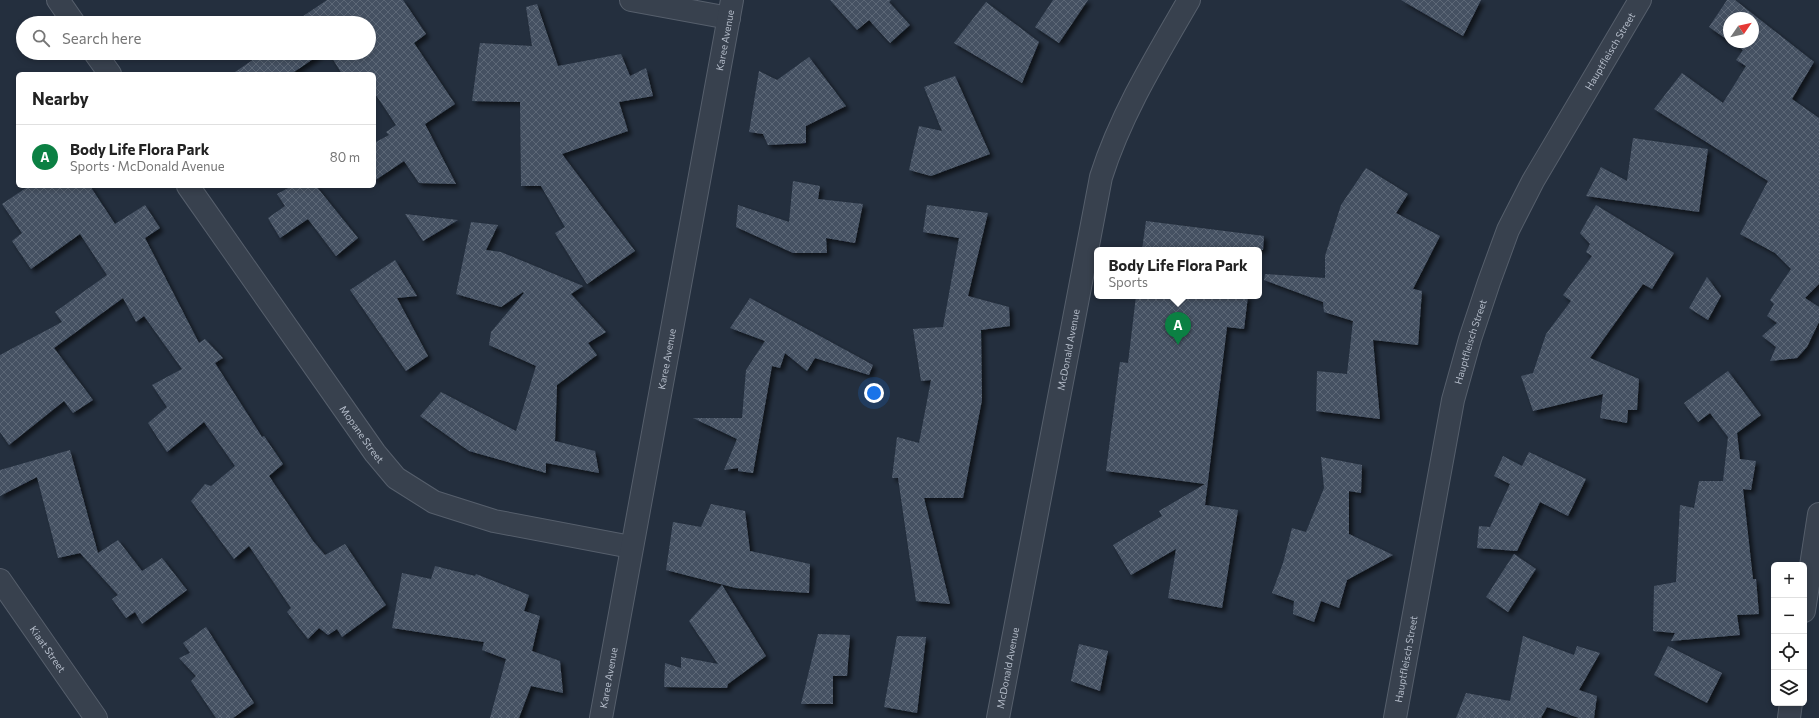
<!DOCTYPE html>
<html lang="en">
<head>
<meta charset="utf-8">
<style>
	:root { --surface:#fff; --page:#f2f2f2; --text:#222; --muted:#767676; --line:#e0e0e0; --accent:#0b8043 }
	body { margin:0; font-family:Commissioner,sans-serif; background:var(--page); color:var(--text) }
	.controls { position:absolute; right:12px; bottom:12px; display:grid; overflow:hidden; border-radius:6px; box-shadow:0 2px 6px #0003 }
	.controls button { width:36px; height:36px; display:grid; place-items:center; padding:0; border:0; border-bottom:1px solid var(--line); background:var(--surface); color:var(--text); font:20px sans-serif }
	.compass { position:absolute; left:1723px; top:12px; width:36px; height:36px; border-radius:50%; background:var(--surface); box-shadow:0 2px 6px #0003; rotate:56deg }
	.you { position:absolute; left:874px; top:393px; width:14px; height:14px; margin:-10px; border:3px solid #fff; border-radius:50%; background:#1a73e8; box-shadow:0 0 0 6px #1a73e833 }
	.badge { display:grid; place-items:center; width:26px; height:26px; border-radius:50%; background:var(--accent); color:#fff; font-size:13px; font-weight:700 }
	.pin { position:absolute; translate:-50% -33px; filter:drop-shadow(0 1px 2px #0008) }
	.pin::after { content:''; position:absolute; top:21px; width:14px; height:12px; background:inherit; clip-path:polygon(0 0,100% 0,50% 100%) }
	.popup { position:absolute; left:1094px; top:247px; width:168px; height:52px; box-sizing:border-box; display:grid; place-content:center; border-radius:6px; background:var(--surface); filter:drop-shadow(0 1px 3px #0005); font-size:13px; white-space:nowrap; color:var(--muted) }
	.popup b { font-size:15px; color:var(--text) }
	.popup::after { content:''; position:absolute; left:50%; top:100%; margin-left:-8px; border:8px solid transparent; border-top-color:var(--surface) }
	.list { margin:0; padding:0; list-style:none }
	h2 { display:flex; justify-content:space-between; align-items:center; height:52px; margin:0; padding:0 16px; font-size:17px }
	h2 small { font-size:13px; font-weight:400; color:var(--muted) }
	.list li { display:grid; grid-template-columns:26px 1fr auto; gap:12px; align-items:center; box-sizing:border-box; height:64px; padding:0 16px; border-top:1px solid var(--line) }
	.list b { display:block; font-size:15px; white-space:nowrap }
	.list p { margin:0; font-size:13px; white-space:nowrap; color:var(--muted) }
	.list em { font-size:13px; font-style:normal; color:var(--muted) }
	.icon { flex:none; width:22px; height:22px; fill:none; stroke:currentColor; stroke-width:2; stroke-linecap:round; stroke-linejoin:round }
	.map { position:relative; flex:none; width:1819px; height:718px; overflow:hidden }
	.search { position:absolute; background:var(--surface); box-shadow:0 2px 6px #0003; left:16px; top:16px; width:360px; height:44px; display:flex; align-items:center; gap:10px; box-sizing:border-box; padding:0 14px; border-radius:22px; color:var(--muted); font-size:15px }
	.panel { position:absolute; background:var(--surface); box-shadow:0 2px 6px #0003; left:16px; top:72px; width:360px; height:116px; border-radius:6px }
	.map>svg:first-child { display:block }
	.building { fill:url(#building-cross-hatch); filter:url(#shadow) }
	.lines { fill:none; stroke-linecap:round; stroke-linejoin:round }
	.minor-casing { stroke:#565f6c; stroke-width:24 }
	.minor { stroke:#38414e; stroke-width:22 }
	.labels { text-anchor:middle; stroke-width:4; stroke-linejoin:round; paint-order:stroke }
	.street-label { font-size:10px; fill:#b4bcc9; stroke:#1d2633 }
</style>
</head>
<body>
<div class="map">
<svg width="1819" height="718" viewBox="0 0 1819 718">
	<defs>
		<pattern id="building-cross-hatch" width="8" height="8" patternUnits="userSpaceOnUse"><rect width="8" height="8" fill="#455162"/><path d="M0 0l8 8M0 8l8-8" fill="none" stroke="#5d6877"/></pattern>
		<filter id="shadow"><feDropShadow dx="3.5" dy="3.5" stdDeviation="2" flood-color="#0009"/></filter>
	</defs>
	<rect width="100%" height="100%" fill="#242f3e"/>
	<!-- building -->
	<g class="building">
		<path d="M327 0H403L426 34 414 43 455 104 425 124 456 184 419 183 404 161 374 181V143L389 135 386 132 396 125 374 92V74H342L329 53H369V23H293Z"/>
		<path d="M830 0H891L889 2 910 25 890 43 869 20 857 30Z"/>
		<path d="M1053 0H1088L1059 43 1035 27Z"/>
		<path d="M1401 0H1481L1463 36Z"/>
		<path d="M1727 0H1735L1814 62 1792 99 1819 118V284L1805 298 1819 307V322L1807 347 1797 358 1770 361 1776 347 1762 336 1777 323 1767 316 1774 304 1770 300 1791 269 1775 253 1740 234 1768 181 1654 109 1682 73 1723 103 1746 66 1736 60 1743 50 1731 42H1753V18H1729V41L1709 27Z"/>
		<path d="M986 2 1039 42 1022 83 954 43Z"/>
		<path d="M537 4 558 66 621 54 630 76 646 68 653 96 619 102 628 131 562 154 635 251 587 284 555 233 565 227 541 186H521L520 102 472 101 480 43 532 46 526 7Z"/>
		<path d="M263 53H322L291 74H232Z"/>
		<path d="M809 57 846 106 806 126V143L768 145 763 134 749 132 759 71 777 80Z"/>
		<path d="M955 76 990 154 931 176 909 170 919 126 942 131 924 87Z"/>
		<path d="M1633 138 1708 149 1699 212 1586 196 1601 167 1627 181Z"/>
		<path d="M1366 168 1408 194 1396 213 1440 236 1413 289 1422 291 1418 345 1373 340 1380 419 1316 411 1317 371 1347 374 1353 321 1324 312 1323 302 1264 280 1265 274 1325 278V256L1341 205Z"/>
		<path d="M793 181 820 186 818 199 863 204 855 243 826 238 827 253H793L736 227 738 205 789 222Z"/>
		<path d="M29 186H90L115 224 145 205 160 228 145 238 199 343 205 339 223 358 215 363 262 437 264 436 283 464 269 476 313 541 325 555 345 544 386 605 342 637 337 629 328 635 319 628 308 639 287 612 291 608 249 546 234 559 191 501 205 484 211 486 235 466 204 422 167 452 148 423 167 407 152 385 182 369 144 316 136 322 123 298 54 348 93 400 73 413 64 401 9 445 0 432V355L62 322 55 312 107 275 80 234 31 269 12 241 22 233 2 204Z"/>
		<path d="M292 186H316L358 238 336 256 308 219 280 238 268 218 285 206 277 194Z"/>
		<path d="M927 205 988 213 968 296 1009 307 1010 326 981 330 982 400 963 498H924L950 604 916 601 898 478H892L897 437 919 443 931 380 921 381 913 329 943 327 959 238 923 232Z"/>
		<path d="M1596 205 1674 253 1652 289 1643 284 1590 358 1639 379 1637 410H1628L1627 423 1600 418 1603 394 1533 411 1521 376 1533 373 1546 334 1571 301 1563 295 1592 256 1586 252 1590 244 1580 233Z"/>
		<path d="M405 214 458 220 423 241Z"/>
		<path d="M1146 221 1264 236 1263 250H1142Z"/>
		<path d="M471 222 498 225 486 250 501 252 583 286 571 294 606 332 588 343 597 355 557 385 555 441 595 451 599 473 546 463V473L469 451 420 416 441 392 516 431 536 366 489 345 491 332 524 293 523 292 501 307 456 294Z"/>
		<path d="M395 260 417 296 397 298 428 356 406 371 350 290Z"/>
		<path d="M1707 277 1721 296 1708 320 1689 308Z"/>
		<path d="M1136 296H1248L1244 329 1227 327 1205 505 1238 510 1222 608 1168 598 1176 549 1131 575 1113 545 1162 516 1159 511 1205 484 1106 471 1120 362 1128 363Z"/>
		<path d="M750 298 873 365 869 375 815 358 807 371 785 353 780 368 772 366 753 473 738 471V468L724 470 737 439 693 418H742L746 370 765 341 730 328Z"/>
		<path d="M1728 371 1761 415 1737 433 1740 459 1756 461 1751 490 1743 489 1753 579H1756L1759 614 1737 615 1740 635 1671 641 1675 633 1653 631 1654 586 1676 582 1680 505 1694 508 1699 481H1723L1728 437 1710 413 1698 422 1684 403Z"/>
		<path d="M70 450 98 553 118 540 142 571 162 558 187 590 142 624 135 612 126 618 112 599 118 595 80 553 58 558 37 477 0 496V470Z"/>
		<path d="M1529 452 1586 479 1568 516 1540 502 1517 551 1477 548 1479 526 1490 527 1510 484 1494 476 1503 456 1522 466Z"/>
		<path d="M1321 457 1362 465 1361 493 1349 491V534L1393 555 1347 580 1339 608 1321 601 1314 622 1293 614 1294 601 1272 593 1283 563 1292 528 1306 532 1324 488Z"/>
		<path d="M711 504 745 511 750 551 810 564 809 593 736 588 666 570 673 522 701 527Z"/>
		<path d="M1514 554 1536 569 1508 612 1486 597Z"/>
		<path d="M435 566 475 576 476 574 529 595 524 611 540 616 532 651 560 661 563 693 531 686 519 718H490L506 659 482 650 484 642 392 628 402 573 431 579Z"/>
		<path d="M722 585 766 656 728 684 727 688 664 687 665 663 681 668V657L718 664 689 621Z"/>
		<path d="M206 627 254 703 233 718H216L191 681 196 676 179 658 190 653 183 643Z"/>
		<path d="M818 634 850 635 847 676H833V704H801Z"/>
		<path d="M897 636 926 637 917 713 884 707Z"/>
		<path d="M1523 636 1574 655 1577 646 1600 653 1579 690 1597 696 1594 718H1579L1547 707 1541 718H1456L1466 693 1510 701Z"/>
		<path d="M1079 644 1108 651 1100 691 1071 681Z"/>
		<path d="M1668 646 1722 673 1707 703 1654 675Z"/>
	</g>
	<g class="lines">
		<!-- minor casing -->
		<g class="minor-casing">
			<g id="minor">
				<path d="M58 0 74 23"/>
				<path d="M631 0 729 18"/>
				<path d="M95 53 110 74"/>
				<path id="s1" d="M188 186 375 453 396 478 434 502 494 521 631 547"/>
				<path id="s2" d="M0 580 96 718"/>
				<path d="M1804 611 1819 514"/>
				<path id="s3" d="M601 718 732 0"/>
				<path id="s4" d="M998 718 1101 177C1121 114 1156 57 1189 0"/>
				<path id="s5" d="M1395 718 1453 400 1470 339 1489 282 1508 230 1533 181 1640 0"/>
				<path d="M1789 718 1791 703"/>
			</g>
		</g>
		<!-- minor -->
		<use href="#minor" class="minor"/>
	</g>
	<g class="labels">
		<!-- street labels -->
		<g class="street-label">
			<text dy="4" stroke="none"><textPath href="#s3" startOffset="689">Karee Avenue</textPath></text>
			<text dy="4" stroke="none"><textPath href="#s5" startOffset="708">Hauptfleisch Street</textPath></text>
			<text dy="4" stroke="none"><textPath href="#s5" startOffset="384">Hauptfleisch Street</textPath></text>
			<text dy="4" stroke="none"><textPath href="#s4" startOffset="375">McDonald Avenue</textPath></text>
			<text dy="4" stroke="none"><textPath href="#s3" startOffset="365">Karee Avenue</textPath></text>
			<text dy="4" stroke="none"><textPath href="#s1" startOffset="303">Mopane Street</textPath></text>
			<text dy="4" stroke="none"><textPath href="#s2" startOffset="84">Kiaat Street</textPath></text>
			<text dy="4" stroke="none"><textPath href="#s5" startOffset="60">Hauptfleisch Street</textPath></text>
			<text dy="4" stroke="none"><textPath href="#s4" startOffset="51">McDonald Avenue</textPath></text>
			<text dy="4" stroke="none"><textPath href="#s3" startOffset="41">Karee Avenue</textPath></text>
		</g>
	</g>
</svg>
<div class="controls">
<button>+</button>
<button>−</button>
<button><svg class="icon" aria-label="locate" viewBox="0 0 24 24"><circle cx="12" cy="12" r="6"/><path d="M12 2v4M12 18v4M2 12h4M18 12h4"/></svg></button>
<button><svg class="icon" aria-label="layers" viewBox="0 0 24 24"><path d="M12 4l9 5-9 5-9-5zM3 14l9 5 9-5"/></svg></button>
</div>
<svg class="compass" viewBox="-18 -18 36 36"><path d="M0-13l5 13h-10z" fill="#e53935"/><path d="M0 13l5-13h-10z" fill="#767676"/></svg>
<div class="you"></div>
<div class="pin badge" style="left:1178px;top:345px">A</div>
<div class="popup"><b>Body Life Flora Park</b>Sports</div>
<div class="search"><svg class="icon" aria-label="search" viewBox="0 0 24 24"><circle cx="10" cy="10" r="6"/><path d="M15 15l6 6"/></svg>Search here</div>
<section class="panel">
<h2>Nearby<small></small></h2>
<ul class="list">
<li><span class="badge">A</span><div><b>Body Life Flora Park</b><p>Sports · McDonald Avenue</p></div><em>80 m</em></li>
</ul>
</section>
</div>
</body>
</html>
